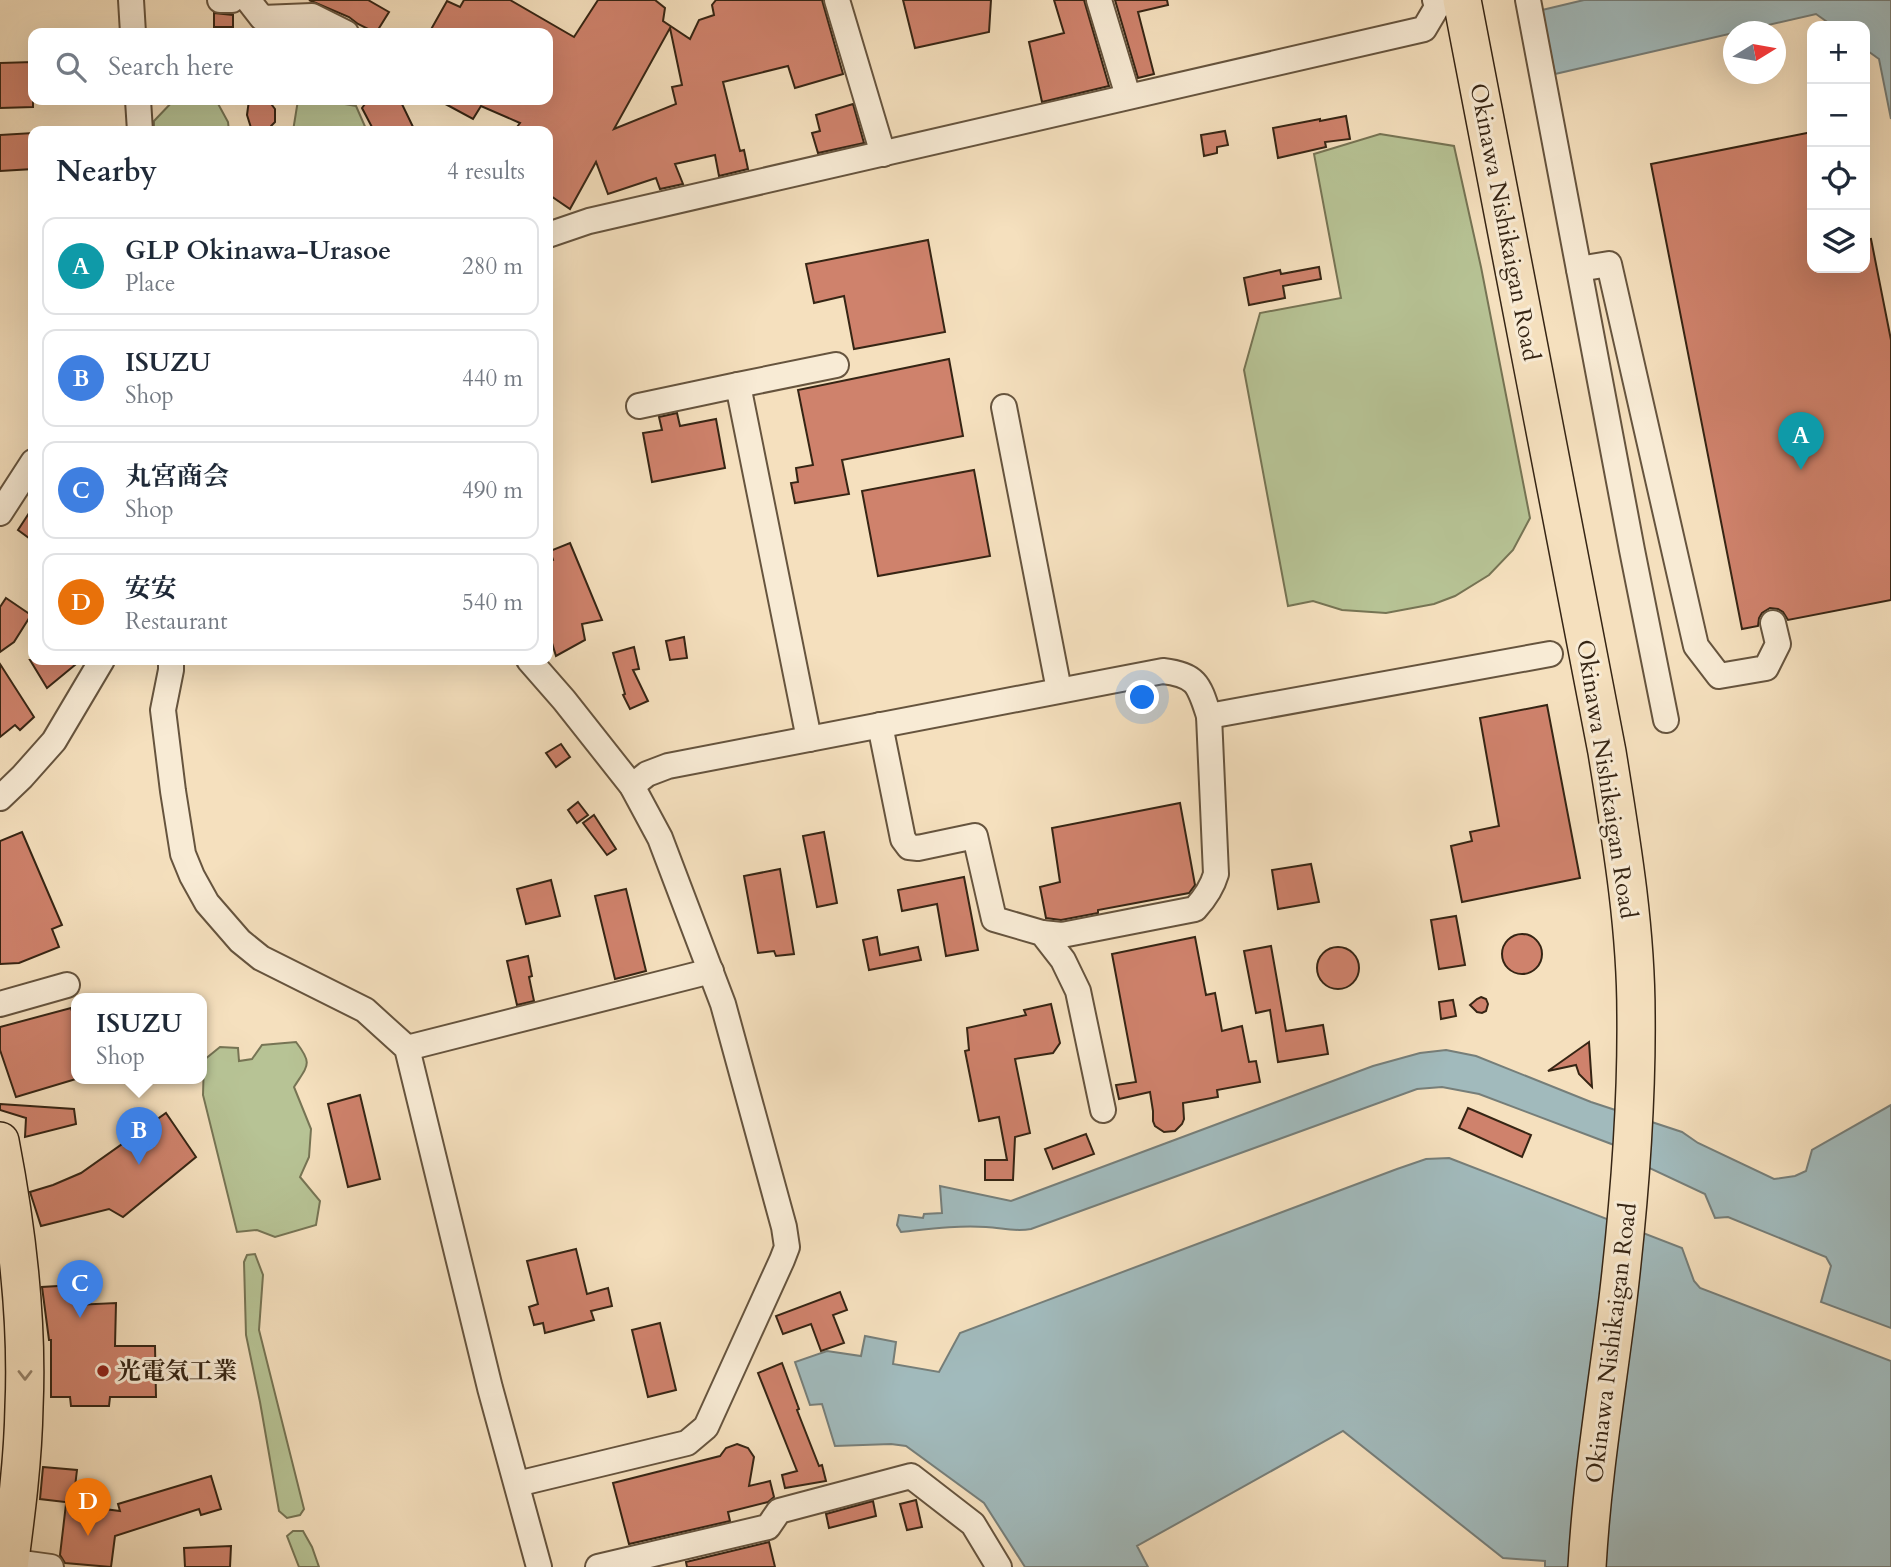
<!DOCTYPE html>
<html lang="en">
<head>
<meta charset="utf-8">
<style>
	:root { --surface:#fff; --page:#f6f6f7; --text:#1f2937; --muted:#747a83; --line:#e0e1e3; --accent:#1a73e8 }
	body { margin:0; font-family:Cardo,"Noto Serif JP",serif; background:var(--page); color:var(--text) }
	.controls { position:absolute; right:21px; top:21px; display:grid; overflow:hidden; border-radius:14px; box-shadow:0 7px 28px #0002 }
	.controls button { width:63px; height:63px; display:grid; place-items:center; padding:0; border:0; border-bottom:2px solid var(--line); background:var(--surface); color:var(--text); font:35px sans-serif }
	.compass { position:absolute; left:1723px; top:21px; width:63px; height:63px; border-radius:50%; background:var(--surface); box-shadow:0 7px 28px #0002; rotate:79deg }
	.you { position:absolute; left:1143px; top:698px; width:24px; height:24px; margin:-18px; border:5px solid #fff; border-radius:50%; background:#1a73e8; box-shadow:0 0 0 10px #1a73e833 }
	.badge { display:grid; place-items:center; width:46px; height:46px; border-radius:50%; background:var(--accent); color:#fff; font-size:23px; font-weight:700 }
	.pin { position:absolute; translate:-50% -58px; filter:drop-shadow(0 2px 4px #0008) }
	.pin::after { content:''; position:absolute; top:37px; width:24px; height:21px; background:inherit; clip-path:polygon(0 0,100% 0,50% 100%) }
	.popup { position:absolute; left:71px; top:993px; width:136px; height:91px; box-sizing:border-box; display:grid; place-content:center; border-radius:14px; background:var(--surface); filter:drop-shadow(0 2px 5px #0005); font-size:23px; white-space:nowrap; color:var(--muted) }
	.popup b { font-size:26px; color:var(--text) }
	.popup::after { content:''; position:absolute; left:50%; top:100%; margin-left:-14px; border:14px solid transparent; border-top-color:var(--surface) }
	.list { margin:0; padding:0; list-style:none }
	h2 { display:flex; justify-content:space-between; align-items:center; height:91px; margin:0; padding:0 28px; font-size:30px }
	h2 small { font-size:23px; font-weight:400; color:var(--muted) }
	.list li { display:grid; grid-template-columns:46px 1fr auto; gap:21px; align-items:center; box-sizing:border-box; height:98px; margin:0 14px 14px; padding:0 14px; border:2px solid var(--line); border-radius:14px }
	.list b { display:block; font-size:26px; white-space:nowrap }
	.list p { margin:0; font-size:23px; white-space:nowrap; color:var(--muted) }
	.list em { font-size:23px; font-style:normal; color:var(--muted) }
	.icon { flex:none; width:38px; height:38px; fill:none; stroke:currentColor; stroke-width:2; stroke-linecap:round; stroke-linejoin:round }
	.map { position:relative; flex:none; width:1891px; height:1567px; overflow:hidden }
	.search { position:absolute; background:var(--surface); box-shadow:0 7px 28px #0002; left:28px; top:28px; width:525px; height:77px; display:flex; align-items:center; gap:18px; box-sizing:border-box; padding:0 24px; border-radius:14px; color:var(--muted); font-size:26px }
	.panel { position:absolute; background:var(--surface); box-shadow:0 7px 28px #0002; left:28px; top:126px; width:525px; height:539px; border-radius:14px }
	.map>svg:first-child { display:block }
	.green { fill:#b7c395; stroke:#767454; stroke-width:2 }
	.water { fill:#a1babc; stroke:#767e79; stroke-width:2 }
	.building { fill:#cf826c; stroke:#362514; stroke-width:2; fill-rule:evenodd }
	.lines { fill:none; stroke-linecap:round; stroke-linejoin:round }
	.minor-casing { stroke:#66543e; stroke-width:28 }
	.highway-casing { stroke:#362514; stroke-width:40 }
	.minor { stroke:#f8ebd5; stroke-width:24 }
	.highway { stroke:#f5e0be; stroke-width:37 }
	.oneway { stroke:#968269 }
	.poi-dot { fill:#8f2418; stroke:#f8ebd5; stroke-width:2.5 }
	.labels { text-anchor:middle; stroke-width:6; stroke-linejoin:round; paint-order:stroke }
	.street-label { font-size:24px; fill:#362514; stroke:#f8ebd5 }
	.poi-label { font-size:24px; font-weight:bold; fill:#362514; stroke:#f8ebd5; text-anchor:start }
</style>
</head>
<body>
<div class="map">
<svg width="1891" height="1567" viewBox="0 0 1891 1567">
	<rect width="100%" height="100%" fill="#f5e0be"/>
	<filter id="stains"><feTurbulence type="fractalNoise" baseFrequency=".00286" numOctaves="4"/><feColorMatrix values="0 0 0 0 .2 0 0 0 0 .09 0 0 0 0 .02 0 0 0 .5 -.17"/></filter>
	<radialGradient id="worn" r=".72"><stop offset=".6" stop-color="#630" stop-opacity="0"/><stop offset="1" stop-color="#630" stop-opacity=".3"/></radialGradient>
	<!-- green -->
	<g class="green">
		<path d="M174 100H216L228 122 229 131H154V121Z"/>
		<path d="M298 100H322L356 106 367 131H293Z"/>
		<path d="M1380 134 1454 146 1481 267 1530 518 1513 550 1489 575 1455 596 1434 604 1386 613 1342 610 1313 601 1288 606 1244 370 1260 313 1341 298 1314 154Z"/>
		<path d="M296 1042C313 1064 308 1065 294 1087L311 1129 309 1157 300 1177 320 1201 316 1225 275 1237 257 1230 237 1232 203 1095 204 1060 220 1047 238 1048 239 1061 252 1059 262 1045Z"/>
		<path d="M255 1254 263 1275 259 1330 304 1509 300 1515 287 1518 279 1511 260 1402 246 1335 244 1262 247 1255Z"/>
		<path d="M293 1531H303L312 1547 319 1567H299L287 1536Z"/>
	</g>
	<!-- water -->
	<g class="water">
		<path d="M1584 0H1891V119L1879 59 1865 49V26H1833L1816 14 1555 74 1542 10Z"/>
		<path d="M1446 1050 1476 1056 1591 1102 1682 1132 1698 1143 1774 1179 1795 1176 1806 1171 1812 1150 1891 1105V1328L1821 1302 1831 1266 1826 1257 1728 1217 1715 1218 1705 1194 1645 1166 1614 1145 1479 1094 1442 1087 1417 1089 1031 1229C1014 1232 1003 1228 986 1227 958 1225 929 1229 901 1232L897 1225 899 1215 923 1218 924 1214 942 1213 940 1186 1011 1201 1373 1066 1420 1053Z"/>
		<path d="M1449 1158 1682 1248 1694 1281 1700 1288 1891 1361V1567H1545V1561L1503 1558 1343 1431 1137 1546 1148 1567H1025L984 1503 906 1446 891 1444 835 1446 822 1404 810 1405 795 1362 827 1351 861 1356 865 1336 896 1342 893 1364 939 1372 960 1333 1397 1169 1426 1159Z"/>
	</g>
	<!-- building -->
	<g class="building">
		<path d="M309 0H368L389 12 376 33 358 24 349 17Z"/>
		<path d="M464 0H510L574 37 598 0H655L665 8 663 21 690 39 699 20 714 15 712 5 716 0H822L843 74 795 88 788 66 723 82 740 151 744 150 748 169 719 176 715 155 675 164 683 184 660 189 656 178 608 194 596 162 570 209 548 194V131H514L520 123 481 106 473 119 438 100H548V33H429L447 1 460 7ZM670 28 682 85 672 87 676 104 614 129Z"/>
		<path d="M903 0H991L989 32 915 48Z"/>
		<path d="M1054 0H1084L1109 86 1042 102 1029 42 1064 33Z"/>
		<path d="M1115 0H1167L1168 5 1138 12 1154 74 1138 78Z"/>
		<path d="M214 13 233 15V27H214Z"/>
		<path d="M33 62V107L0 108V63Z"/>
		<path d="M249 100H273L272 105 275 109V122L271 126 272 131H252L247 115Z"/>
		<path d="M368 100H400L415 131H374L362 108Z"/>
		<path d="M853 104 864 143 818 153 812 133 820 131 816 115Z"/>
		<path d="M1346 116 1350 139 1325 142 1326 147 1278 158 1273 128 1320 119V121Z"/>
		<path d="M1225 131 1228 145 1217 147V153L1204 156 1201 135Z"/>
		<path d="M1812 132V268H1865V240L1871 239 1891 340V600L1788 620 1783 612 1778 609 1770 608 1762 613 1759 618 1758 626 1742 629 1651 164Z"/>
		<path d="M33 133V169L0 171V135Z"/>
		<path d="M928 240 945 332 854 349 844 296 814 303 806 264Z"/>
		<path d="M1319 267 1321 279 1283 286 1285 298 1249 305 1244 278 1280 270 1281 274Z"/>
		<path d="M949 359 963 436 842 460 849 494 795 503 791 483 798 482 796 468 813 465 798 390Z"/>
		<path d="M677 413 680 426 716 419 725 468 652 482 643 433 662 430 659 417Z"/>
		<path d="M974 470 990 556 878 576 862 491Z"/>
		<path d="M33 507V541L18 530Z"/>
		<path d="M570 543 602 620 582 624 585 640 556 656 548 630V562L553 560 550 551Z"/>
		<path d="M6 598 31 615 14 642 0 652V607Z"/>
		<path d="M684 637 687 658 670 660 666 641Z"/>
		<path d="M634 647 639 669 633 670 648 701 630 709 623 695 625 694 613 653Z"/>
		<path d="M30 660H81L47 688Z"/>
		<path d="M0 664 34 717 20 730 15 725 0 737Z"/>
		<path d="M1547 705 1580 878 1462 902 1451 846 1472 841 1470 832 1499 826 1480 718Z"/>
		<path d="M561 744 570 757 556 767 546 753Z"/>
		<path d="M578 802 588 815 577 823 568 810Z"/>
		<path d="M1180 803 1195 885 1189 893 1098 910V913L1061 920 1046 918 1040 887 1060 882 1052 828Z"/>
		<path d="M594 815 616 849 607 855 583 823Z"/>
		<path d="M22 832 62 925 52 929 59 947 19 963 0 964V841Z"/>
		<path d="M824 832 837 903 817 907 803 836Z"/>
		<path d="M1311 864 1319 902 1278 909 1272 870Z"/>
		<path d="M780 869 794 954 776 956 774 951 758 953 744 876Z"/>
		<path d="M964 877 978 950 946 956 937 904 902 911 898 890Z"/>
		<path d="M551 880 560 916 526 924 517 889Z"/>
		<path d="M626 889 646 971 615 979 595 896Z"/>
		<path d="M1456 916 1465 965 1439 969 1431 920Z"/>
		<circle cx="1522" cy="954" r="20"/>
		<path d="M877 937 880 955 918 947 921 960 869 970 863 940Z"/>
		<path d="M1195 937 1206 995 1215 993 1222 1031 1242 1026 1249 1062 1256 1061 1260 1082 1217 1090 1218 1097 1183 1103 1184 1119 1182 1124 1175 1131 1164 1132 1155 1126 1153 1121V1111L1150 1092 1119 1099 1116 1085 1136 1082 1112 954Z"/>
		<path d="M1271 946 1286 1031 1323 1025 1328 1054 1278 1062 1270 1010 1256 1013 1244 951Z"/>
		<circle cx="1338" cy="968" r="21"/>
		<path d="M528 956 532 976 529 977 534 1001 517 1005 507 961Z"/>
		<path d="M1481 997 1486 999 1488 1004 1486 1011 1482 1013 1477 1012 1470 1005 1477 999Z"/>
		<path d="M1453 1000 1456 1016 1441 1019 1439 1002Z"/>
		<path d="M1051 1004 1060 1043 1053 1053 1015 1059 1030 1133 1015 1137 1013 1180H985V1160H1007L999 1117 979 1121 965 1051 969 1050 967 1028 1026 1015 1024 1010Z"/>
		<path d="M71 1008 76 1025V1079L16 1097 0 1050V1027Z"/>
		<path d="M1589 1042 1592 1087 1579 1074 1576 1065 1548 1071Z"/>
		<path d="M360 1095 380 1179 348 1187 328 1104Z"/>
		<path d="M0 1104 74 1109 76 1124 25 1137 26 1118 0 1110Z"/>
		<path d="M1468 1108 1531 1135 1522 1157 1459 1128Z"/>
		<path d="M166 1113 196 1157 123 1217 109 1209 41 1226 30 1192 53 1185 81 1173Z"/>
		<path d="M1086 1134 1094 1154 1053 1169 1045 1149Z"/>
		<path d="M576 1249 587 1294 608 1288 612 1306 591 1311 594 1320 545 1333 543 1323 534 1325 529 1307 538 1304 527 1261Z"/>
		<path d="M74 1285 75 1305 116 1303 115 1346H155L156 1397H110L109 1406H71L70 1397H51V1340H49L42 1287Z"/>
		<path d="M840 1292 847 1310 833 1315 844 1343 821 1351 811 1324 783 1334 776 1316Z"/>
		<path d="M660 1323 676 1390 648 1397 632 1330Z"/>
		<path d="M782 1363 799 1409 797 1410 819 1466 822 1465 826 1481 785 1488 782 1475 797 1471 758 1373Z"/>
		<path d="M737 1444 748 1448 754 1457 749 1486 770 1481 774 1497 768 1502 728 1512 730 1521 629 1544 613 1483 720 1456 726 1448Z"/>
		<path d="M43 1467 77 1470 73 1503 40 1499Z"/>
		<path d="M211 1476 221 1509 201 1515 199 1509 115 1536 111 1567 65 1563 60 1555 66 1504 120 1511 118 1504Z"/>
		<path d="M916 1500 922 1527 907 1530 900 1504Z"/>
		<path d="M873 1501 876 1516 829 1528 826 1514Z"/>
		<path d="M769 1542 775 1567H687L686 1562Z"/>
		<path d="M231 1546 230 1567H185L184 1548Z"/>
	</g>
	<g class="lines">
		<!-- minor casing -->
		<g class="minor-casing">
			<g id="minor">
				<path d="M131 0 133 33"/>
				<path d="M220 0H232"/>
				<path d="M248 0 262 18 312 16 346 33"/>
				<path d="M837 0 883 154"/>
				<path d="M1099 0 1128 96"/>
				<path d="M1528 0 1632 550 1666 720"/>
				<path d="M138 100 140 131"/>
				<path d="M548 235 589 221 1424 29 1437 7 1435 0"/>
				<path d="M1579 269 1609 264 1696 646 1719 676 1766 668 1778 644 1773 623"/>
				<path d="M738 385 836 365"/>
				<path d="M639 406 738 385 809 739"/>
				<path d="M1004 407 1059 690"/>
				<path d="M0 513 33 462"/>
				<path d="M171 660V670L163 710 173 791 183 854 192 876 207 903 240 941 261 958 365 1010 407 1048 490 1388 539 1567"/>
				<path d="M1209 716 1550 654"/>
				<path d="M880 725 903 839 909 847 918 848 975 836 994 919 1042 933 1063 960 1078 991 1103 1110"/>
				<path d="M632 786 647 774 668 766 1163 671C1197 675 1199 685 1209 716L1216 874C1212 888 1205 898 1195 909L1062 935 1042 933"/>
				<path d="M0 798 22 777 54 741 102 660"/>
				<path d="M0 1004 67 985"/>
				<path d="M407 1048 711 971"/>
				<path d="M517 1484 687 1443 706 1427 782 1260 787 1247 784 1227 723 1004 660 838 632 786 564 700 529 660"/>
				<path d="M0 1560 51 1567"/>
				<path d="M598 1567 768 1527 779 1511 911 1476 973 1524 999 1567"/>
			</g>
		</g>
		<!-- highway casing -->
		<g class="highway-casing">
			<g id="highway">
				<path d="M1462 0 1607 752C1621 839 1636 926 1636 1014 1637 1109 1629 1205 1618 1299 1607 1388 1592 1477 1587 1567"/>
				<path d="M0 1141C17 1229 28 1317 24 1407 23 1461 16 1514 9 1567"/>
			</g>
		</g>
		<!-- minor -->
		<use href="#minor" class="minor"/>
		<!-- highway -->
		<use href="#highway" class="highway"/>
	</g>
	<!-- one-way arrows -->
	<defs><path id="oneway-chevron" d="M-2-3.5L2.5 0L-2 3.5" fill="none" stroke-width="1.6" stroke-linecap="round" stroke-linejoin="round" transform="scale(1.75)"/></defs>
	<use class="oneway" href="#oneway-chevron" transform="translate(25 1375) rotate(90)"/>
	<!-- markers -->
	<circle class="poi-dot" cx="103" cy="1371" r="7"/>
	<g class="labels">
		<!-- street labels -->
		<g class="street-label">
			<text transform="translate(1505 222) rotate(79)" y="8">Okinawa Nishikaigan Road</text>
			<text transform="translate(1607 779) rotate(81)" y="8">Okinawa Nishikaigan Road</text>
			<text transform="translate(1611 1343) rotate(-83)" y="8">Okinawa Nishikaigan Road</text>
		</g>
		<!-- poi labels -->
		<g class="poi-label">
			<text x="117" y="1379">光電気工業</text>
		</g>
	</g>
	<rect width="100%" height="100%" filter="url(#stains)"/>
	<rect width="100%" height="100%" fill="url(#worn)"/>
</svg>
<div class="controls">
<button>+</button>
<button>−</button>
<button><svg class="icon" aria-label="locate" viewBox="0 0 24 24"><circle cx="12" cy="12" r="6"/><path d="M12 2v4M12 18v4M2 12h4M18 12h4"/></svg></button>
<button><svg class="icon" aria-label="layers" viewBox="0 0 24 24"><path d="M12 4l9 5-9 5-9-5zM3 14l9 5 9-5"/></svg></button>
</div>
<svg class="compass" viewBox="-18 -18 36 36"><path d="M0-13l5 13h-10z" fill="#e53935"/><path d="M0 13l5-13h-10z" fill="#747a83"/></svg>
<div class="you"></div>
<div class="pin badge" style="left:1801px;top:470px;background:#0f9aa8">A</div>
<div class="pin badge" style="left:139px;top:1165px;background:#3f7fe0">B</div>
<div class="popup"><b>ISUZU</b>Shop</div>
<div class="pin badge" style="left:80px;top:1318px;background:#3f7fe0">C</div>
<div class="pin badge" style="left:88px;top:1536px;background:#e8710a">D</div>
<div class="search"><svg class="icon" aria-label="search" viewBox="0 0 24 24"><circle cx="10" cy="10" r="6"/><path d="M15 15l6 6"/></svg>Search here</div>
<section class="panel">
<h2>Nearby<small>4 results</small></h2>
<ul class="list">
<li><span class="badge" style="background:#0f9aa8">A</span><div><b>GLP Okinawa-Urasoe</b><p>Place</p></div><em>280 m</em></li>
<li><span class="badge" style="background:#3f7fe0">B</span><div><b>ISUZU</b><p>Shop</p></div><em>440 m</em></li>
<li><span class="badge" style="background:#3f7fe0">C</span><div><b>丸宮商会</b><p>Shop</p></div><em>490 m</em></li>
<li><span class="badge" style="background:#e8710a">D</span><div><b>安安</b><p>Restaurant</p></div><em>540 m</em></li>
</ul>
</section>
</div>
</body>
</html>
